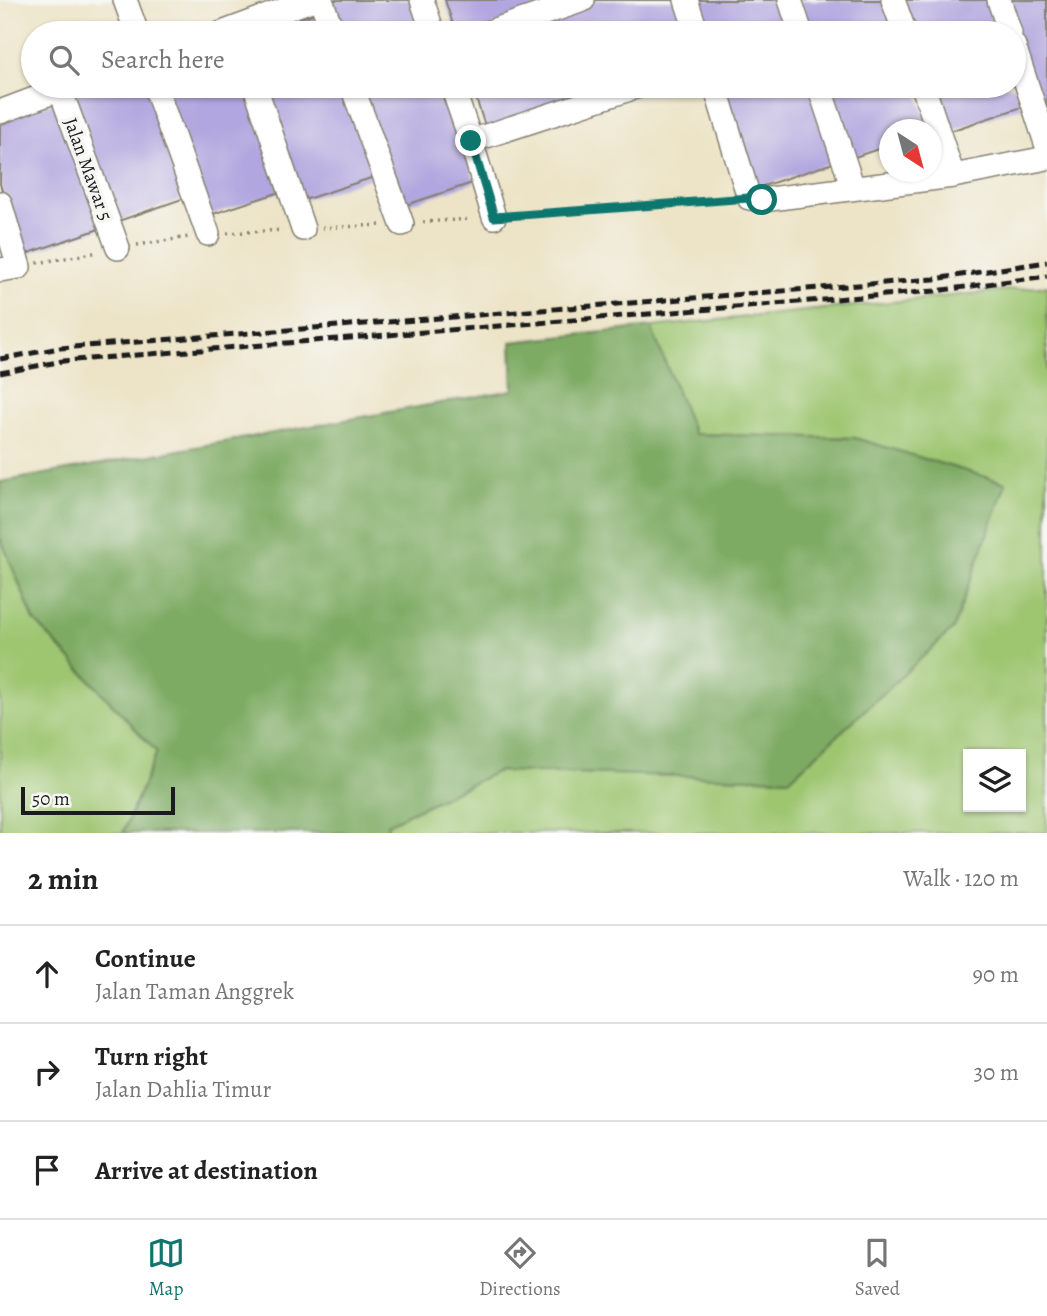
<!DOCTYPE html>
<html lang="en">
<head>
<meta charset="utf-8">
<style>
	:root { --surface:#fff; --page:#f2f2f2; --text:#222; --muted:#767676; --line:#e0e0e0; --accent:#0f766e }
	body { margin:0; font-family:Alegreya,serif; background:var(--page); color:var(--text) }
	.controls { position:absolute; right:21px; bottom:21px; display:grid; overflow:hidden; border-radius:0px; box-shadow:0 2px 5px #0004 }
	.controls button { width:63px; height:63px; display:grid; place-items:center; padding:0; border:0; border-bottom:2px solid var(--line); background:var(--surface); color:var(--text); font:35px sans-serif }
	.compass { position:absolute; left:879px; top:119px; width:63px; height:63px; border-radius:50%; background:var(--surface); box-shadow:0 2px 5px #0004; rotate:144deg }
	.scale { position:absolute; left:21px; bottom:18px; width:154px; box-sizing:border-box; padding-left:7px; border:4px solid #1c1c1c; border-top:0; font-size:19px; line-height:24px; white-space:nowrap; color:#1c1c1c; -webkit-text-stroke:5px #f6f6f2; paint-order:stroke }
	.stop { position:absolute; width:21px; height:21px; margin:-16px; border:5px solid #0f766e; border-radius:50%; background:#fff }
	.stop.end { background:#0f766e; border-color:#fff; box-shadow:0 2px 7px #0008 }
	.list { margin:0; padding:0; list-style:none }
	h2 { display:flex; justify-content:space-between; align-items:center; height:91px; margin:0; padding:0 28px; font-size:30px }
	h2 small { font-size:23px; font-weight:400; color:var(--muted) }
	.list li { display:grid; grid-template-columns:46px 1fr auto; gap:21px; align-items:center; box-sizing:border-box; height:98px; padding:0 28px; border-top:2px solid var(--line) }
	.list b { display:block; font-size:26px; white-space:nowrap }
	.list p { margin:0; font-size:23px; white-space:nowrap; color:var(--muted) }
	.list em { font-size:23px; font-style:normal; color:var(--muted) }
	.icon { flex:none; width:38px; height:38px; fill:none; stroke:currentColor; stroke-width:2; stroke-linecap:round; stroke-linejoin:round }
	.map { position:relative; flex:none; width:1047px; height:833px; overflow:hidden }
	.search { position:absolute; background:var(--surface); box-shadow:0 2px 5px #0004; left:21px; right:21px; top:21px; height:77px; display:flex; align-items:center; gap:18px; box-sizing:border-box; padding:0 24px; border-radius:38px; color:var(--muted); font-size:26px }
	.sheet { height:385px; background:var(--surface) }
	nav { display:flex; justify-content:space-around; align-items:center; box-sizing:border-box; height:98px; border-top:2px solid var(--line); background:var(--surface); font-size:19px; color:var(--muted) }
	nav a { display:grid; justify-items:center; gap:4px }
	nav .on { color:var(--accent) }
	.map>svg:first-child { display:block }
	.green { fill:#9ec671; stroke:#5d7146; stroke-width:2; fill-rule:evenodd }
	.forest { fill:#7eab63; stroke:#4d6440; stroke-width:2 }
	.building { fill:#b1a6df }
	.lines { fill:none; stroke-linecap:round; stroke-linejoin:round }
	.minor-casing { stroke:#848072; stroke-width:26 }
	.path { stroke:#848072; stroke-width:3.5; stroke-dasharray:2 5; stroke-linecap:butt }
	.minor { stroke:#fff; stroke-width:23 }
	.rail { stroke:#1c1c1c; stroke-width:5; stroke-dasharray:10 5; stroke-linecap:butt }
	.route { stroke:#0f766e; stroke-width:9 }
	.labels { text-anchor:middle; stroke-width:7; stroke-linejoin:round; paint-order:stroke }
	.street-label { font-size:19px; fill:#1c1c1c; stroke:#f6f6f2 }
</style>
</head>
<body>
<div class="map">
<svg width="1047" height="833" viewBox="0 0 1047 833">
	<rect width="100%" height="100%" fill="#f6f6f2"/>
	<filter id="ink" filterUnits="userSpaceOnUse"><feTurbulence type="fractalNoise" baseFrequency=".0143" numOctaves="2"/><feDisplacementMap in="SourceGraphic" scale="14" xChannelSelector="R" yChannelSelector="G"/><feConvolveMatrix kernelMatrix="1 2 1 2 8 2 1 2 1" color-interpolation-filters="sRGB"/></filter>
	<filter id="wash" filterUnits="userSpaceOnUse"><feTurbulence type="fractalNoise" baseFrequency=".00686" numOctaves="4" result="noise"/><feDisplacementMap in="SourceGraphic" scale="28" xChannelSelector="R" yChannelSelector="G"/><feGaussianBlur stdDeviation="1.57" result="paint"/><feColorMatrix in="noise" values="0 0 0 0 0 0 0 0 0 0 0 0 0 0 0 0 0 1.4 0 .05"/><feComposite in="paint" operator="in"/></filter>
	<g filter="url(#wash)">
		<rect width="100%" height="100%" fill="#ede4c7"/>
		<!-- green -->
		<g class="green">
			<path d="M1047 286V833H389L387 824 498 771 790 779 855 438 694 434 651 327ZM968 754H1021V807H968Z"/>
			<path d="M0 537 34 620 157 752 123 833H0Z"/>
		</g>
		<!-- forest -->
		<path class="forest" d="M651 327 694 434 855 438 1006 483 953 629 790 779 498 771 387 824 389 833H123L157 752 34 620 0 537V482L513 390 511 342Z"/>
		<g id="blocks">
			<!-- building -->
			<g class="building">
				<path d="M328 0H415L426 33H339Z"/>
				<path d="M445 0H573V1L470 33H456Z"/>
				<path d="M597 0H676L687 33H494Z"/>
				<path d="M695 0H782L793 33H707Z"/>
				<path d="M800 0H887L898 33H811Z"/>
				<path d="M900 0H987L998 33H911Z"/>
				<path d="M1000 0H1047V140Z"/>
				<path d="M319 12 326 33H258Z"/>
				<path d="M97 86H151L188 197 110 224 68 96Z"/>
				<path d="M161 86H248L283 191 204 217Z"/>
				<path d="M257 86H344L374 177 295 203Z"/>
				<path d="M357 86H444L475 182 397 208Z"/>
				<path d="M472 86H619L486 129Z"/>
				<path d="M724 86H811L836 162 757 188Z"/>
				<path d="M828 86H915L930 130H890V145L852 158Z"/>
				<path d="M928 86H1015L1022 107 944 133Z"/>
				<path d="M60 100 102 228 23 255 0 184V120Z"/>
			</g>
		</g>
	</g>
	<g filter="url(#ink)">
		<use href="#blocks" fill-opacity="0" stroke="#848072" stroke-width="2"/>
		<g class="lines">
			<!-- minor casing -->
			<g class="minor-casing">
				<g id="minor">
					<path d="M125 0 137 33"/>
					<path d="M321 0 333 33"/>
					<path d="M422 0 433 33"/>
					<path d="M686 0 697 33"/>
					<path d="M790 0 801 33"/>
					<path d="M893 0 905 33"/>
					<path d="M999 0 1010 33"/>
					<path d="M222 33 311 0"/>
					<path d="M486 33 583 0"/>
					<path d="M1014 46 1047 146"/>
					<path d="M155 86 208 234"/>
					<path d="M255 86 303 229"/>
					<path d="M352 86 402 224"/>
					<path d="M452 86 471 141 494 217"/>
					<path d="M715 86 749 198 762 200 953 176 1047 158"/>
					<path d="M819 86 853 188"/>
					<path d="M923 86 953 176"/>
					<path d="M60 89 118 248"/>
					<path d="M0 112 69 86"/>
					<path d="M471 141 639 86"/>
					<path d="M0 203 19 267 0 270"/>
				</g>
			</g>
			<!-- path -->
			<g class="path">
				<path d="M514 216 730 200"/>
				<path d="M423 222 471 219"/>
				<path d="M322 228 381 225"/>
				<path d="M227 233 283 230"/>
				<path d="M137 245 189 237"/>
				<path d="M37 263 99 252"/>
			</g>
			<!-- minor -->
			<use href="#minor" class="minor"/>
			<!-- rail -->
			<g class="rail">
				<path d="M0 359 60 348 934 279 1047 262"/>
				<path d="M0 373 63 361 935 291 1047 276"/>
			</g>
		</g>
	</g>
	<g class="lines" filter="url(#ink)">
		<!-- route -->
		<path class="route" d="M471 141 494 217 749 198 762 200"/>
	</g>
	<g class="labels">
		<!-- street labels -->
		<g class="street-label">
			<text transform="translate(89 169) rotate(70)" y="7">Jalan Mawar 5</text>
		</g>
	</g>
</svg>
<div class="controls">
<button><svg class="icon" aria-label="layers" viewBox="0 0 24 24"><path d="M12 4l9 5-9 5-9-5zM3 14l9 5 9-5"/></svg></button>
</div>
<svg class="compass" viewBox="-18 -18 36 36"><path d="M0-13l5 13h-10z" fill="#e53935"/><path d="M0 13l5-13h-10z" fill="#767676"/></svg>
<div class="scale">50 m</div>
<div class="stop" style="left:762px;top:200px"></div>
<div class="stop end" style="left:471px;top:141px"></div>
<div class="search"><svg class="icon" aria-label="search" viewBox="0 0 24 24"><circle cx="10" cy="10" r="6"/><path d="M15 15l6 6"/></svg>Search here</div>
</div>
<section class="sheet">
<h2>2 min<small>Walk · 120 m</small></h2>
<ul class="list">
<li><svg class="icon" aria-label="ahead" viewBox="0 0 24 24"><path d="M12 20V5M6 11l6-6 6 6"/></svg><div><b>Continue</b><p>Jalan Taman Anggrek</p></div><em>90 m</em></li>
<li><svg class="icon" aria-label="right" viewBox="0 0 24 24"><path d="M7 20v-9h11M14 6l5 5-5 5"/></svg><div><b>Turn right</b><p>Jalan Dahlia Timur</p></div><em>30 m</em></li>
<li><svg class="icon" aria-label="arrive" viewBox="0 0 24 24"><path d="M6 21V4h12l-3 4 3 4H6"/></svg><div><b>Arrive at destination</b></div></li>
</ul>
</section>
<nav>
<a class="on"><svg class="icon" aria-label="map" viewBox="0 0 24 24"><path d="M3 6l6-2 6 2 6-2v14l-6 2-6-2-6 2zM9 4v14M15 6v14"/></svg>Map</a>
<a><svg class="icon" aria-label="directions" viewBox="0 0 24 24"><path d="M12 3l9 9-9 9-9-9zM9 14v-3h6M13 9l2 2-2 2"/></svg>Directions</a>
<a><svg class="icon" aria-label="saved" viewBox="0 0 24 24"><path d="M7 4h10v16l-5-4-5 4z"/></svg>Saved</a>
</nav>
</body>
</html>
